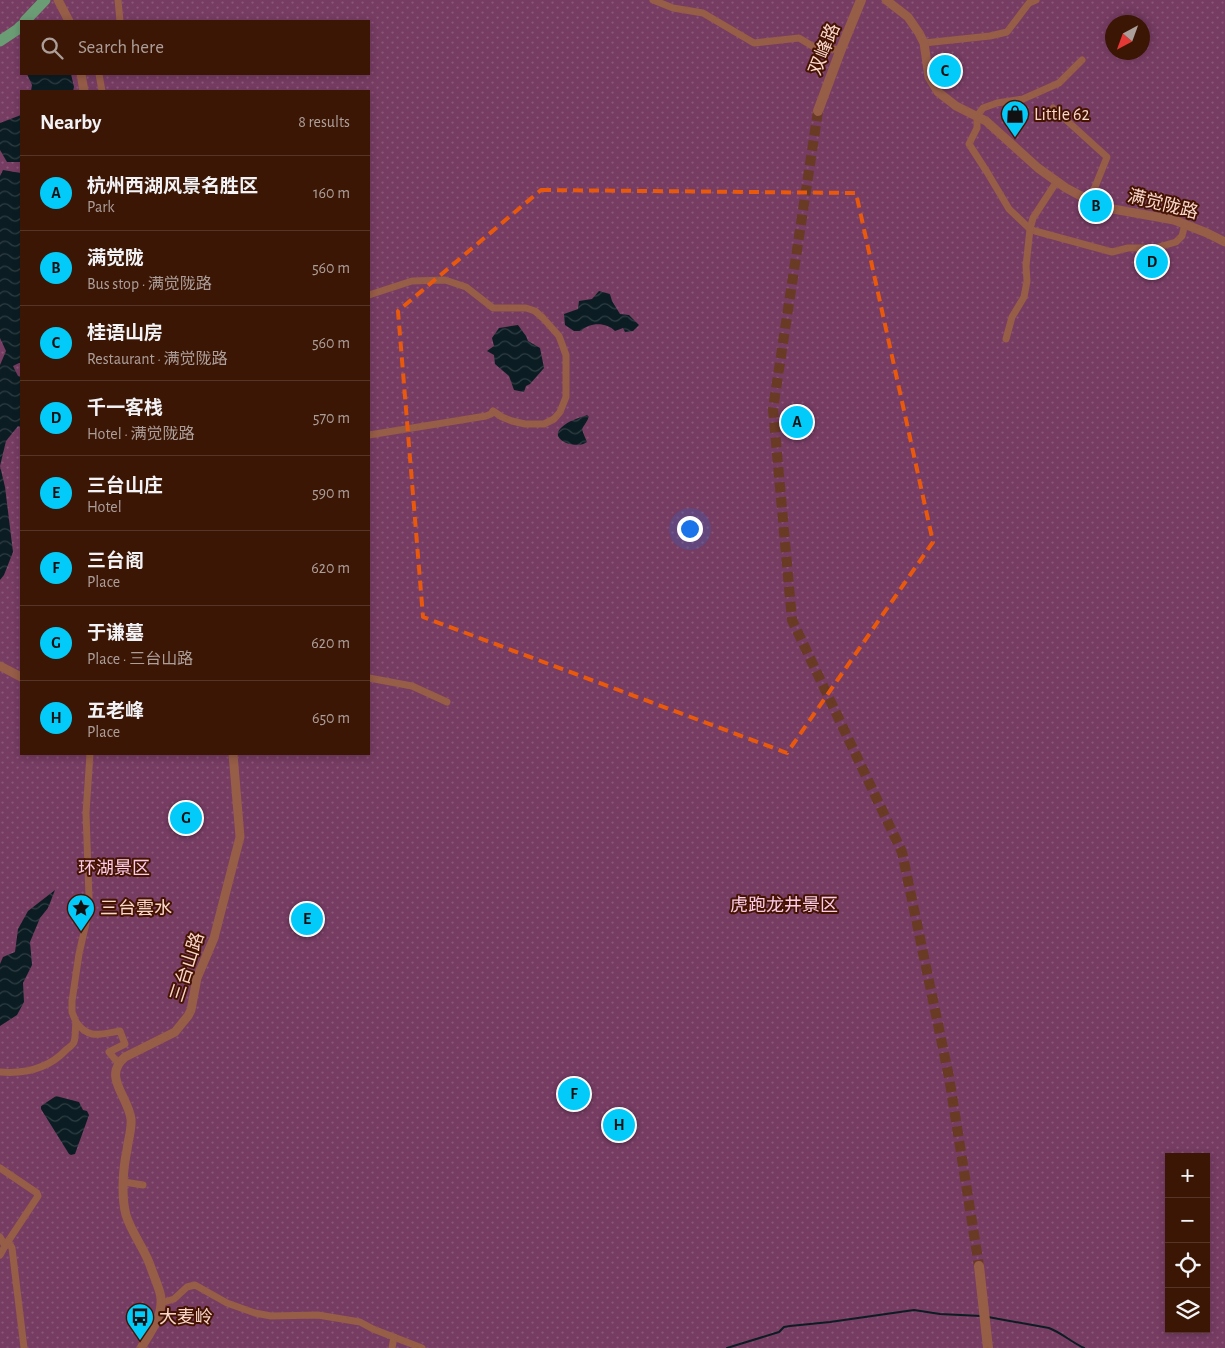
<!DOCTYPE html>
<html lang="en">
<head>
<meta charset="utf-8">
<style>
	:root { --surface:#3c1605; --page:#431f0f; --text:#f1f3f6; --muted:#ac9f9a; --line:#553527; --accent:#03cbf9 }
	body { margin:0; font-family:"Alegreya Sans","Noto Sans SC",sans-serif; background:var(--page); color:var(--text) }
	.controls { position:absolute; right:15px; bottom:15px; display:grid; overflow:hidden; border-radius:0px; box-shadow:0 2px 8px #0003 }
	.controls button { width:45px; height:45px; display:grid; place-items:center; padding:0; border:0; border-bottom:1px solid var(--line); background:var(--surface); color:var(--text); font:25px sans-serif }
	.compass { position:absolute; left:1105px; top:15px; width:45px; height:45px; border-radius:50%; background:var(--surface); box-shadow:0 2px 8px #0003; rotate:221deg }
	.you { position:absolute; left:689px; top:528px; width:18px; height:18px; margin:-12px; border:4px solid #fff; border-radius:50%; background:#1a73e8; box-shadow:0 0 0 8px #1a73e833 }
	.badge { display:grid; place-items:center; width:32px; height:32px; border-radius:50%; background:var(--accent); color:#111; font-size:16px; font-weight:700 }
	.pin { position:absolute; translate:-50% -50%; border:2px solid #fff; box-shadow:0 1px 5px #0006 }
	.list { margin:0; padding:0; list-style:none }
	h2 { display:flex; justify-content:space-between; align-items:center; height:65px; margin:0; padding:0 20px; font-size:21px }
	h2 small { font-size:16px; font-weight:400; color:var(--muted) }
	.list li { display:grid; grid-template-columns:32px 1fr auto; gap:15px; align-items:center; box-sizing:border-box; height:75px; padding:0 20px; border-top:1px solid var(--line) }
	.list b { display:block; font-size:19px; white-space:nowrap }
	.list p { margin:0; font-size:16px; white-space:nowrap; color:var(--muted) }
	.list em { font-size:16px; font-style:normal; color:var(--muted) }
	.icon { flex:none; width:28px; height:28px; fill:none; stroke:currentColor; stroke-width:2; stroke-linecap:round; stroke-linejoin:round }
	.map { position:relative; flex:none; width:1225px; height:1348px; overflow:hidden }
	.search { position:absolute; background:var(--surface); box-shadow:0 2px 8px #0003; left:20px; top:20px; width:350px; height:55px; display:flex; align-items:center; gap:12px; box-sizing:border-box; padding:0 18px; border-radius:0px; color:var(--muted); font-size:19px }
	.panel { position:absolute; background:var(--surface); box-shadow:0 2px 8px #0003; left:20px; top:90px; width:350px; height:665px; border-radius:0px }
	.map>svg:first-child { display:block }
	.park { fill:url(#park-dots); fill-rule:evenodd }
	.water { fill:url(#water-waves) }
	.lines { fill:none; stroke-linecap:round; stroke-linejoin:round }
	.stream { stroke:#0b1d23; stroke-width:2 }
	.secondary-tunnel { stroke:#693a24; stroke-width:10; stroke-dasharray:10 5; stroke-linecap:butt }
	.minor { stroke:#965d47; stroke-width:7 }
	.tertiary { stroke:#965d47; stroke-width:9 }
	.secondary { stroke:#965d47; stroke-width:10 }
	.primary { stroke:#6b9d75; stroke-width:11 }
	.marked { fill:none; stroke:#e8590c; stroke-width:4; stroke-dasharray:10 6; stroke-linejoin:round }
	.labels { text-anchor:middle; stroke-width:4; stroke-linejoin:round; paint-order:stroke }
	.street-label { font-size:18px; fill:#f9d7cb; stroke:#451300 }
	.poi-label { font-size:18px; fill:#f9d7cb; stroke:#451300; text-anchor:start }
	.park-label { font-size:18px; fill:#fbcbe8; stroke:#451300 }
</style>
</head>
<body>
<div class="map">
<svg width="1225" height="1348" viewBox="0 0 1225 1348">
	<defs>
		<pattern id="park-dots" width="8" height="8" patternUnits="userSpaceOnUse" patternTransform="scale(1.25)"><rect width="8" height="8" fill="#763c62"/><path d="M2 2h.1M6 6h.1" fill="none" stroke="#8a5777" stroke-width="1.8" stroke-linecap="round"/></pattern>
		<pattern id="water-waves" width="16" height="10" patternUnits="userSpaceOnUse" patternTransform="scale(1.25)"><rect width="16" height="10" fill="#0b1d23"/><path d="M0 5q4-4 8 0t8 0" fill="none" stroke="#2f3d42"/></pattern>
	</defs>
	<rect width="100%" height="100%" fill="#501e07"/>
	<!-- park -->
	<path class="park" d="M0 0H1225V1348H0ZM21 21H369V74H21ZM1112 22H1142V52H1112ZM21 91H369V754H21ZM1169 1157H1206V1329H1169Z"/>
	<!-- water -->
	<g class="water">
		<path d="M27 74H71L74 87 73 91H31L32 85Z"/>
		<path d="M21 115V162H7L0 150V123Z"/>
		<path d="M3 170 21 173V363H19L13 366 18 376 21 377V427L18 426 6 441 0 466 5 487 13 552 4 575 0 580V365L6 351 0 338V176Z"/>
		<path d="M599 291 610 294 612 301 620 314 629 315 639 325 633 331 625 332 623 328 615 331C607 322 589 322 581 331H574L565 325 564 314 578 309 579 301 592 299Z"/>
		<path d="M518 325 526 336 528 341 540 348 544 368 530 384 526 386 524 392 514 390 509 376 495 364 494 355 487 351 494 346 492 338 499 328Z"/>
		<path d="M587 415 589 417C581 433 580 424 587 442 577 450 547 440 562 427 568 421 579 418 587 415Z"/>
		<path d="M55 890 48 908 40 918 30 942 32 965 23 983 24 1002 17 1015 0 1026V964L3 957 15 952 18 929 28 911Z"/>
		<path d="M56 1096 79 1102 83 1110 87 1111 89 1115 75 1154 71 1155 69 1154 41 1109V1106Z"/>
	</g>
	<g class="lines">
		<!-- stream -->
		<g class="stream">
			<path d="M988 1317 1049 1328C1062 1333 1071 1342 1084 1348"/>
			<path d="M727 1348 779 1332 784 1327 790 1326 830 1322 914 1310 940 1314 981 1316"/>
		</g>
		<!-- secondary-tunnel -->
		<path class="secondary-tunnel" d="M818 111 773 409 792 620 902 852 949 1077 979 1266"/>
		<!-- minor -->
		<g class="minor">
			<path d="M118 0 120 21"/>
			<path d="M653 0 673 8 703 13 754 43 799 38 819 50 841 49"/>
			<path d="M924 43 990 36 1007 32 1029 3 1036 0"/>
			<path d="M1082 60 1059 83 1023 99 997 103 983 108 977 116V128L969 144 987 172 1009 209 1030 229 1035 231 1112 252 1128 248H1155L1176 242 1182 236 1185 224"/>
			<path d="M99 74 102 91"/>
			<path d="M1053 108 1107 157 1095 187 1087 200"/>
			<path d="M369 295 412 281 445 280 466 287 493 308H526L535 311 543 318 559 336 566 355V397L560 412 554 419 544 424H525L512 421 502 417 493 411 491 414 486 416 369 435"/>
			<path d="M1006 339 1012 317 1024 297 1027 281 1026 266 1030 229 1033 218 1057 181"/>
			<path d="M369 678 412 686 447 702"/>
			<path d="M76 1022 72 1012V1001L79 954 86 923 89 897 86 813 90 754"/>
			<path d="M0 1072C25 1074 48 1069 66 1050 68 1048 73 1045 74 1042 76 1036 75 1027 76 1022 89 1040 100 1034 120 1031L125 1044 109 1052 118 1063"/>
			<path d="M0 1168 37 1193 38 1196 5 1246"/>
			<path d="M124 1182 143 1185"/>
			<path d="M0 1237 5 1246 0 1255"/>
			<path d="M8 1241 12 1248 24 1348"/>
			<path d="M161 1303 174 1299 187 1287 195 1285 227 1303 255 1313 271 1316 318 1315 360 1322 373 1329 422 1348"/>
			<path d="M392 1348 394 1337"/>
		</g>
		<!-- tertiary -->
		<g class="tertiary">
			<path d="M58 0 69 21"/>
			<path d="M886 0 908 17 919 33 924 43 929 77 938 92 956 106 986 121 1038 168 1066 188 1096 204 1113 209 1174 220 1207 233 1225 242"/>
			<path d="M81 74 84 91"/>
			<path d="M0 666 21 677"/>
			<path d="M141 1348C150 1333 162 1318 161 1299 161 1294 158 1287 156 1281 153 1274 151 1267 148 1260 141 1244 131 1231 126 1215 121 1196 123 1168 127 1150 128 1140 132 1129 131 1119 128 1096 102 1076 125 1057L175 1032 188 1016 191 1010 197 978 214 938 240 837 233 754"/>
		</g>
		<!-- secondary -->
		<g class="secondary">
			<path d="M818 111 841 49 861 0"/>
			<path d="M979 1266 988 1348"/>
		</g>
		<!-- primary -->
		<g class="primary">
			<path d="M25 21 45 0"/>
			<path d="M0 41 18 29 21 26"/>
		</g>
	</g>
	<!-- marked area -->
	<path class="marked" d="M541 190 856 193 933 542 787 753 423 617 398 311Z"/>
	<!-- icons -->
	<defs>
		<g id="shop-pin" transform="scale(1.4375)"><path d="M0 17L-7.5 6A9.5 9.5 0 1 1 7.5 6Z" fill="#03cbf9" stroke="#451300"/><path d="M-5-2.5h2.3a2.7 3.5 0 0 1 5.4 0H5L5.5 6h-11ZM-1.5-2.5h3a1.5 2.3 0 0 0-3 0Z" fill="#111"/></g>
		<g id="sight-pin" transform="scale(1.4375)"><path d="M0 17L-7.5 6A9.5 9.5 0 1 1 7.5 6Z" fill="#03cbf9" stroke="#451300"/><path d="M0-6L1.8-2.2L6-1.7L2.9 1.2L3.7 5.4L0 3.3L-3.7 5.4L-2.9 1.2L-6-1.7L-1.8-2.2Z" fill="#111"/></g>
		<g id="bus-pin" transform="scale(1.4375)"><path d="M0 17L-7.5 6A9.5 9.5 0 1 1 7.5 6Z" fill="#03cbf9" stroke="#451300"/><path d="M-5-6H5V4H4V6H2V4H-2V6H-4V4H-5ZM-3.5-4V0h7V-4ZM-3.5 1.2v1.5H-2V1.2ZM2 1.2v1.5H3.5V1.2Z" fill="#111"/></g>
	</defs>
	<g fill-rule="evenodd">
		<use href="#shop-pin" x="1015" y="114"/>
		<use href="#sight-pin" x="81" y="908"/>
		<use href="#bus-pin" x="140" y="1317"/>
	</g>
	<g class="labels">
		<!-- street labels -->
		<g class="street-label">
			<text transform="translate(824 49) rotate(-68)" y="6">双峰路</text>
			<text transform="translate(1163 204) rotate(14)" y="6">满觉陇路</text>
			<text transform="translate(187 967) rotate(-72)" y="6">三台山路</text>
		</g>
		<!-- poi labels -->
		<g class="poi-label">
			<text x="1034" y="120">Little 62</text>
			<text x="100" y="914">三台雲水</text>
			<text x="159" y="1323">大麦岭</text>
		</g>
		<!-- park labels -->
		<g class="park-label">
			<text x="114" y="874">环湖景区</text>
			<text x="784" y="911">虎跑龙井景区</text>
		</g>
	</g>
</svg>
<div class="controls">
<button>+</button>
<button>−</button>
<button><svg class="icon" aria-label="locate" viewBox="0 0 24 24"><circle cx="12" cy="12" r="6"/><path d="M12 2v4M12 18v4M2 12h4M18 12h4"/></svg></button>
<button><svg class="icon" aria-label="layers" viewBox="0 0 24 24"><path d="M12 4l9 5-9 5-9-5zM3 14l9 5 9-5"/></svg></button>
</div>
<svg class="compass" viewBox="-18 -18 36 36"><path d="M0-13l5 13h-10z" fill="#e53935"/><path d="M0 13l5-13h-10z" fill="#ac9f9a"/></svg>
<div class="you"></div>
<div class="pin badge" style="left:797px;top:422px">A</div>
<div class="pin badge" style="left:1096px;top:206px">B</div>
<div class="pin badge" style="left:945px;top:71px">C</div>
<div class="pin badge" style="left:1152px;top:262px">D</div>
<div class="pin badge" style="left:307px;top:919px">E</div>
<div class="pin badge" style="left:574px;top:1094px">F</div>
<div class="pin badge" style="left:186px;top:818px">G</div>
<div class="pin badge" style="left:619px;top:1125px">H</div>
<div class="search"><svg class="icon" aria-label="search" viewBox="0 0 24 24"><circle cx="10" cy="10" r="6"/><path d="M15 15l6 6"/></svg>Search here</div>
<section class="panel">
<h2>Nearby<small>8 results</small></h2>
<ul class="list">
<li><span class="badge">A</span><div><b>杭州西湖风景名胜区</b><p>Park</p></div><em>160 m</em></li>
<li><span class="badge">B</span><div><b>满觉陇</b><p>Bus stop · 满觉陇路</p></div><em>560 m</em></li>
<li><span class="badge">C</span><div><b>桂语山房</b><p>Restaurant · 满觉陇路</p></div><em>560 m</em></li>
<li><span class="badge">D</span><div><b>千一客栈</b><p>Hotel · 满觉陇路</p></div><em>570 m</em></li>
<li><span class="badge">E</span><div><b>三台山庄</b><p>Hotel</p></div><em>590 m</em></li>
<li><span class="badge">F</span><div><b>三台阁</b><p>Place</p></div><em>620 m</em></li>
<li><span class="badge">G</span><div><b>于谦墓</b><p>Place · 三台山路</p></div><em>620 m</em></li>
<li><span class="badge">H</span><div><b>五老峰</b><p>Place</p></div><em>650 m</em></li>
</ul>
</section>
</div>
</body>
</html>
